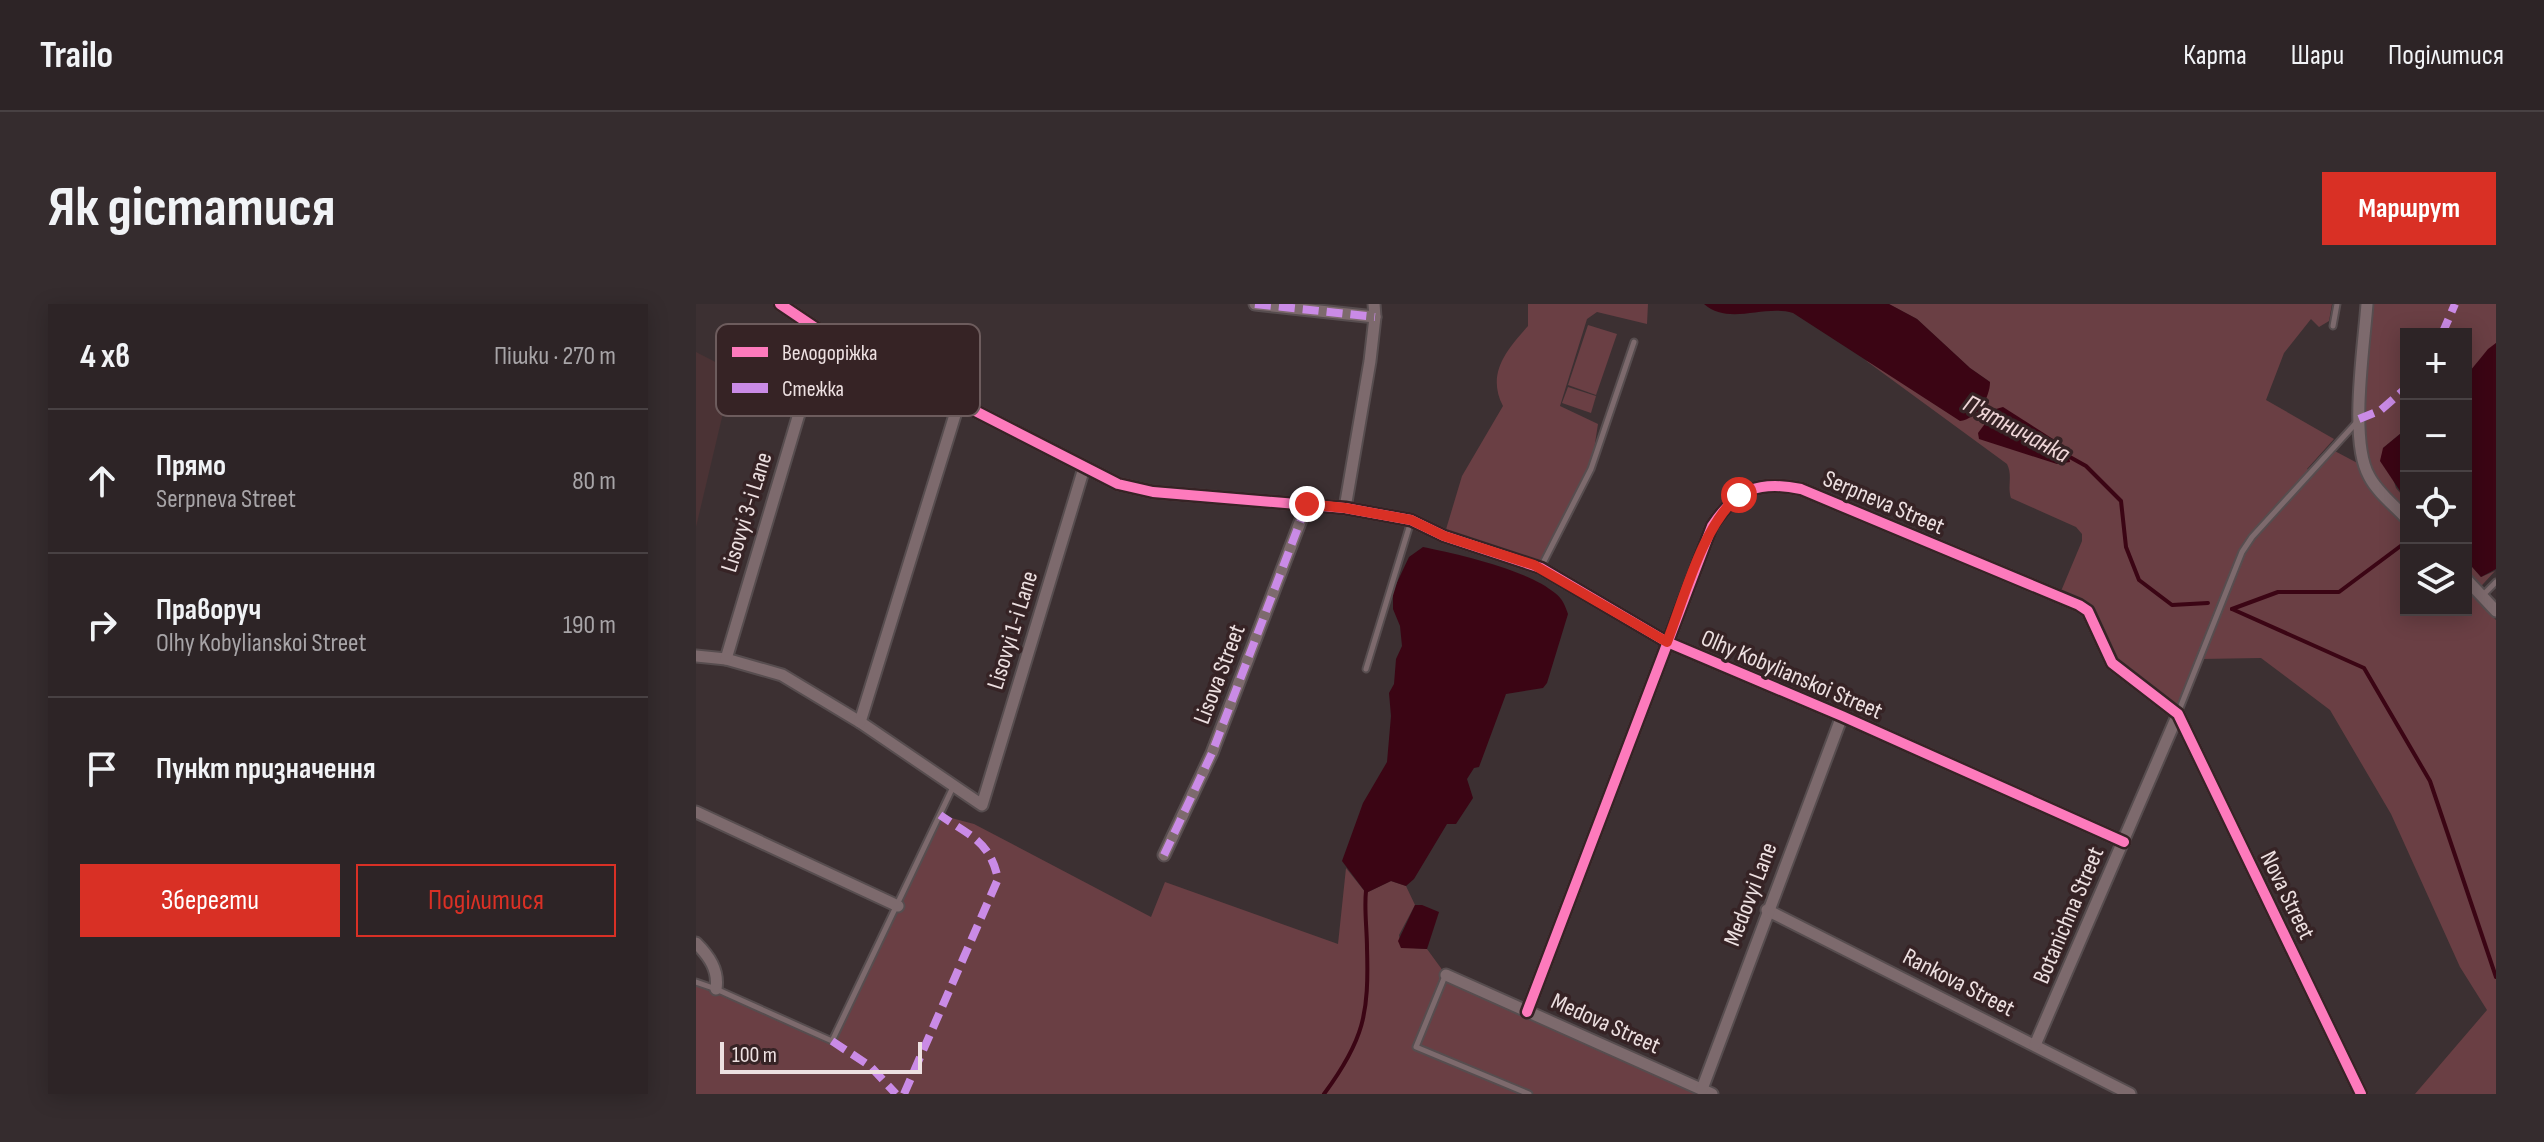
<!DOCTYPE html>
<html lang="uk">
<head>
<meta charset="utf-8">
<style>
	:root { --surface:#2d2426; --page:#352c2e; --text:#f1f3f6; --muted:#a7a4a7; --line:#484143; --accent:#d93025 }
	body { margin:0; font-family:"Sofia Sans Condensed",sans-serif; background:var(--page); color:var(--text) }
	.controls { position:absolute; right:24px; top:24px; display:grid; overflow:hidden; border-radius:0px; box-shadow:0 4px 20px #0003 }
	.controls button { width:72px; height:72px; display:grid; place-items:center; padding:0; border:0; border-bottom:2px solid var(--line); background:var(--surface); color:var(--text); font:40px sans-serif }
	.scale { position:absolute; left:24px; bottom:20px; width:202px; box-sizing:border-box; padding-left:8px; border:4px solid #ede0e1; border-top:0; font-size:22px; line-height:28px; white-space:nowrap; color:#ede0e1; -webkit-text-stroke:6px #362325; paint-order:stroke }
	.stop { position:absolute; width:24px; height:24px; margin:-18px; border:6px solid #d93025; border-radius:50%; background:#fff }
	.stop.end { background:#d93025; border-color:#fff; box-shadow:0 2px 8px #0008 }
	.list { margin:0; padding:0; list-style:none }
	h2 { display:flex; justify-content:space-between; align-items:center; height:104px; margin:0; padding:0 32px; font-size:34px }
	h2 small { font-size:26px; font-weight:400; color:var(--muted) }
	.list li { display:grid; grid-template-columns:52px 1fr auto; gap:24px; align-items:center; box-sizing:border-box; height:144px; padding:0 32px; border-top:2px solid var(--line) }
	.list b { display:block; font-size:30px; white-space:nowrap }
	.list p { margin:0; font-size:26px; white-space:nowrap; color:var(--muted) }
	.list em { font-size:26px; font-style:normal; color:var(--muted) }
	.actions { display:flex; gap:16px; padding:24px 32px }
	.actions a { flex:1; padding:18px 0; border:2px solid var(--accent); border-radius:0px; text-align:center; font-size:28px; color:var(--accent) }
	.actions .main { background:var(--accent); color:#fff }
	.icon { flex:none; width:44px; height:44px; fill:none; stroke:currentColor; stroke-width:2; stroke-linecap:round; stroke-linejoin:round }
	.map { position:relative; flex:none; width:1800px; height:790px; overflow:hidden; border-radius:0px }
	header { display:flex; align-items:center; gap:48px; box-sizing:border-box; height:112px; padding:0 40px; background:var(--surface); border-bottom:2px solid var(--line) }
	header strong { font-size:38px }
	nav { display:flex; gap:44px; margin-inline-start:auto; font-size:28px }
	.intro { display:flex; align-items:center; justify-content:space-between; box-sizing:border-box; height:192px; padding:0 48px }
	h1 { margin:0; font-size:56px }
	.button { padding:20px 36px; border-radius:0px; background:var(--accent); color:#fff; font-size:28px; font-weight:700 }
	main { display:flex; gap:48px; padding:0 48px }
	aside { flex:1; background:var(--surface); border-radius:0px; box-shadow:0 4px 20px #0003 }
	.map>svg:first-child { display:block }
	.built { fill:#4b3335 }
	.green { fill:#6a3f44 }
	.water { fill:#3b0514 }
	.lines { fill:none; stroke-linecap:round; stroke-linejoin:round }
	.stream { stroke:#3b0514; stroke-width:4 }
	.lane-casing { stroke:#574d4f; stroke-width:9 }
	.street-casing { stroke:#574d4f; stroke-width:15 }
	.lane { stroke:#7d6a6d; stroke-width:5 }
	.street { stroke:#7d6a6d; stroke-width:11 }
	.quiet { stroke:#ca8be6; stroke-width:8; stroke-dasharray:16 8; stroke-linecap:butt }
	.cycleway-casing { stroke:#362325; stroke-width:15 }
	.cycleway { stroke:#fd7abc; stroke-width:10 }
	.route { stroke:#d93025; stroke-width:10 }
	.labels { text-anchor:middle; stroke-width:7; stroke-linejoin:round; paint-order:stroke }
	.street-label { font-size:24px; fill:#ede0e1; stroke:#362325 }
	.water-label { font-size:26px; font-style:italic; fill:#efd6d8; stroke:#362325 }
	.key { fill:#362325; stroke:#6d5c5d; stroke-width:2 }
	.key-label { font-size:22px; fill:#ede0e1 }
</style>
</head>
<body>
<header>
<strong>Trailo</strong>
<nav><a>Карта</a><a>Шари</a><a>Поділитися</a></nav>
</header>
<div class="intro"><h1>Як дістатися</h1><a class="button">Маршрут</a></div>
<main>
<aside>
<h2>4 хв<small>Пішки · 270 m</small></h2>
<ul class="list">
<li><svg class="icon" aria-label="ahead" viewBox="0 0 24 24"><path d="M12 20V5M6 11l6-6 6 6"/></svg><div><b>Прямо</b><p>Serpneva Street</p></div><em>80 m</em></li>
<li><svg class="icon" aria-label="right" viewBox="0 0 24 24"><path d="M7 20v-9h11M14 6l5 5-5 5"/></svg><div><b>Праворуч</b><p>Olhy Kobylianskoi Street</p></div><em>190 m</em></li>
<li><svg class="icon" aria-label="arrive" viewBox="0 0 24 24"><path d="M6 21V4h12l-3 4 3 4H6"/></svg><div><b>Пункт призначення</b></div></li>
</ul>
<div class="actions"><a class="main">Зберегти</a><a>Поділитися</a></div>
</aside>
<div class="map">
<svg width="1800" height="790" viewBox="0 0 1800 790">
	<rect width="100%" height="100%" fill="#3c3032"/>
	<!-- built -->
	<path class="built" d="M0 48 37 67 0 223Z"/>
	<!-- green -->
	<g class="green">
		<path d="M832 0H952L951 20 901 8 891 15 864 102 902 120 895 165 845 264 748 232 766 172 807 102C790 69 811 46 832 22Z"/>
		<path d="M1193 0H1636L1633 17 1623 23 1615 15 1588 49 1570 96 1638 135 1611 165 1615 168 1635 145 1667 162V115L1674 0H1800V39L1770 72V30H1710V125L1687 144 1700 184 1710 196V306H1770V256L1785 273 1799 267 1777 291 1800 316V790H1719L1791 706 1764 663 1695 510 1634 406 1565 354 1504 355 1482 410 1416 359 1392 307 1363 292 1386 237V230L1380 223 1315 194C1311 182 1317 172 1311 160L1169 56 1183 63 1294 78 1274 64 1221 15Z"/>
		<path d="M892 21 921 30 900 91 872 81Z"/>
		<path d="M872 83 900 92 895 109 866 99Z"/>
		<path d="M244 511 278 520 455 613 469 578 642 640 650 564 670 589 695 577 710 582 719 601 703 631 705 643 731 645 750 671 1016 790H0V680L136 736Z"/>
	</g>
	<!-- water -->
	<g class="water">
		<path d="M1008 0H1193L1221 15 1274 64 1294 78C1294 94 1281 115 1264 117L1097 9C1068 0 1033 22 1008 0Z"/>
		<path d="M1800 39V265L1785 273 1770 256V72L1792 45Z"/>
		<path d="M1307 103 1371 144 1374 158 1361 160 1283 135 1282 129 1300 105Z"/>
		<path d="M1710 125V196L1684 157 1687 144Z"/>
		<path d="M727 243C762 250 832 266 859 289 866 294 869 301 872 310L851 379 847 384 810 390 783 463 778 464 771 475 777 494 760 520H751L718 575 710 582 695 577 670 589 646 557 667 499 691 458 695 412 693 389 698 380 700 355 706 342 704 322 697 305V287L713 253Z"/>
		<path d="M719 601H726L743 608 731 645 705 644 702 637Z"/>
	</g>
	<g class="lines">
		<!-- stream -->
		<g class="stream">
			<path d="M1280 105 1298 111"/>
			<path d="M1372 152 1390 162 1425 197 1430 243 1443 276 1476 301 1512 299"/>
			<path d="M1536 305 1668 364 1734 477 1800 673"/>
			<path d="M1536 305 1582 288H1643L1710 238"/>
			<path d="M628 790C668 736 673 710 671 644 671 625 668 605 670 587"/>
		</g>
		<!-- lane casing -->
		<g class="lane-casing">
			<g id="lane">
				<path d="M1637 22 1641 0"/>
				<path d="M845 263 895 165 938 38"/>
				<path d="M1787 291 1800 278"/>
				<path d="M670 365 715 217"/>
				<path d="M1482 409 1546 248 1556 233 1660 119"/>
				<path d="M749 672 720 743 833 790"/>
				<path d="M0 678 20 685 136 737 257 483"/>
			</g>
		</g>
		<!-- street casing -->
		<g class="street-casing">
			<g id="street">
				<path d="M84 0 127 29 422 180 457 188 649 204 715 216 748 232 845 264 971 338 1146 412 1428 538"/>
				<path d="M559 0 679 13"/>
				<path d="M1671 0C1668 42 1653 137 1673 172 1681 188 1698 201 1710 214"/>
				<path d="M649 204 674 57 679 13 678 0"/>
				<path d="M1770 275 1800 307"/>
				<path d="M0 352 30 355 86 371 164 418 286 501 388 164"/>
				<path d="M30 355 127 29"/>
				<path d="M164 418 263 98"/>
				<path d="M0 508 202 602"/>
				<path d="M468 551 516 449 611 200"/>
				<path d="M1071 606 1434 790"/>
				<path d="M0 639C13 652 23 666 20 685"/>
				<path d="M750 671 1016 790"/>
				<path d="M831 708 1016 222C1040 186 1062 176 1105 185L1383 301 1392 307 1416 359 1482 410 1665 790"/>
				<path d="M1339 741 1482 410"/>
				<path d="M1006 785 1146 412"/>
			</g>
		</g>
		<!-- lane -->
		<use href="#lane" class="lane"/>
		<!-- street -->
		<use href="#street" class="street"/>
		<!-- quiet -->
		<g class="quiet">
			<path d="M559 0 679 13"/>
			<path d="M1746 30 1759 0"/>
			<path d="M1663 115 1685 106 1710 84"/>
			<path d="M468 551 516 449 611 200"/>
			<path d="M136 737 174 762 200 790"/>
			<path d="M208 790 302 575C294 537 274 532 244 511"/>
		</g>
		<!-- cycleway casing -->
		<g class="cycleway-casing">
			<g id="cycleway">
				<path d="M84 0 127 29 422 180 457 188 649 204 715 216 748 232 845 264 971 338 1146 412 1428 538"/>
				<path d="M831 708 1016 222C1040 186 1062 176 1105 185L1383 301 1392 307 1416 359 1482 410 1665 790"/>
			</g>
		</g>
		<!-- cycleway -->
		<use href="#cycleway" class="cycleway"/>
	</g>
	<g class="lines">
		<!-- route -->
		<path class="route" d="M611 200 649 204 715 216 748 232 838 261 971 338C989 292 1006 223 1043 191"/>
	</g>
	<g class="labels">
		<!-- street labels -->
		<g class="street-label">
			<text transform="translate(1188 198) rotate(23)" y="8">Serpneva Street</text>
			<text transform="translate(50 208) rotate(-73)" y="8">Lisovyi 3-i Lane</text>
			<text transform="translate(316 326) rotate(-73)" y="8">Lisovyi 1-i Lane</text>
			<text transform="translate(523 370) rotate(-69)" y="8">Lisova Street</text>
			<text transform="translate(1096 370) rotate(23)" y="8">Olhy Kobylianskoi Street</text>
			<text transform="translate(1054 590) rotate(-69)" y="8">Medovyi Lane</text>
			<text transform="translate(1592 591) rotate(64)" y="8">Nova Street</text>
			<text transform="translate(1372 611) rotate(-67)" y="8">Botanichna Street</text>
			<text transform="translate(1263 678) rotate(27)" y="8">Rankova Street</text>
			<text transform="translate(910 719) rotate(24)" y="8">Medova Street</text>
		</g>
		<!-- water labels -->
		<g class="water-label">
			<text transform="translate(1321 124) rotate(28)" y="9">П'ятничанка</text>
		</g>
	</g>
	<!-- legend -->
	<rect x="20" y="20" width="264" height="92" rx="12" class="key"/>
	<rect x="36" y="43" width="36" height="10" fill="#fd7abc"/>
	<rect x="36" y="79" width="36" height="10" fill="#ca8be6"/>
	<g class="key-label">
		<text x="86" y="56">Велодоріжка</text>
		<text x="86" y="92">Стежка</text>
	</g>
</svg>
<div class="controls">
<button>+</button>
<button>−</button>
<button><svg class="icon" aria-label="locate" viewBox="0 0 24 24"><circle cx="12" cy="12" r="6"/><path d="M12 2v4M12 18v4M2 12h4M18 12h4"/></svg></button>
<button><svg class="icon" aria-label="layers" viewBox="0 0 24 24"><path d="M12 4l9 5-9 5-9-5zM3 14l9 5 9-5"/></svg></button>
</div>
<div class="scale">100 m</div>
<div class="stop" style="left:1043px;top:191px"></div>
<div class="stop end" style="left:611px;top:200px"></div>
</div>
</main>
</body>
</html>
